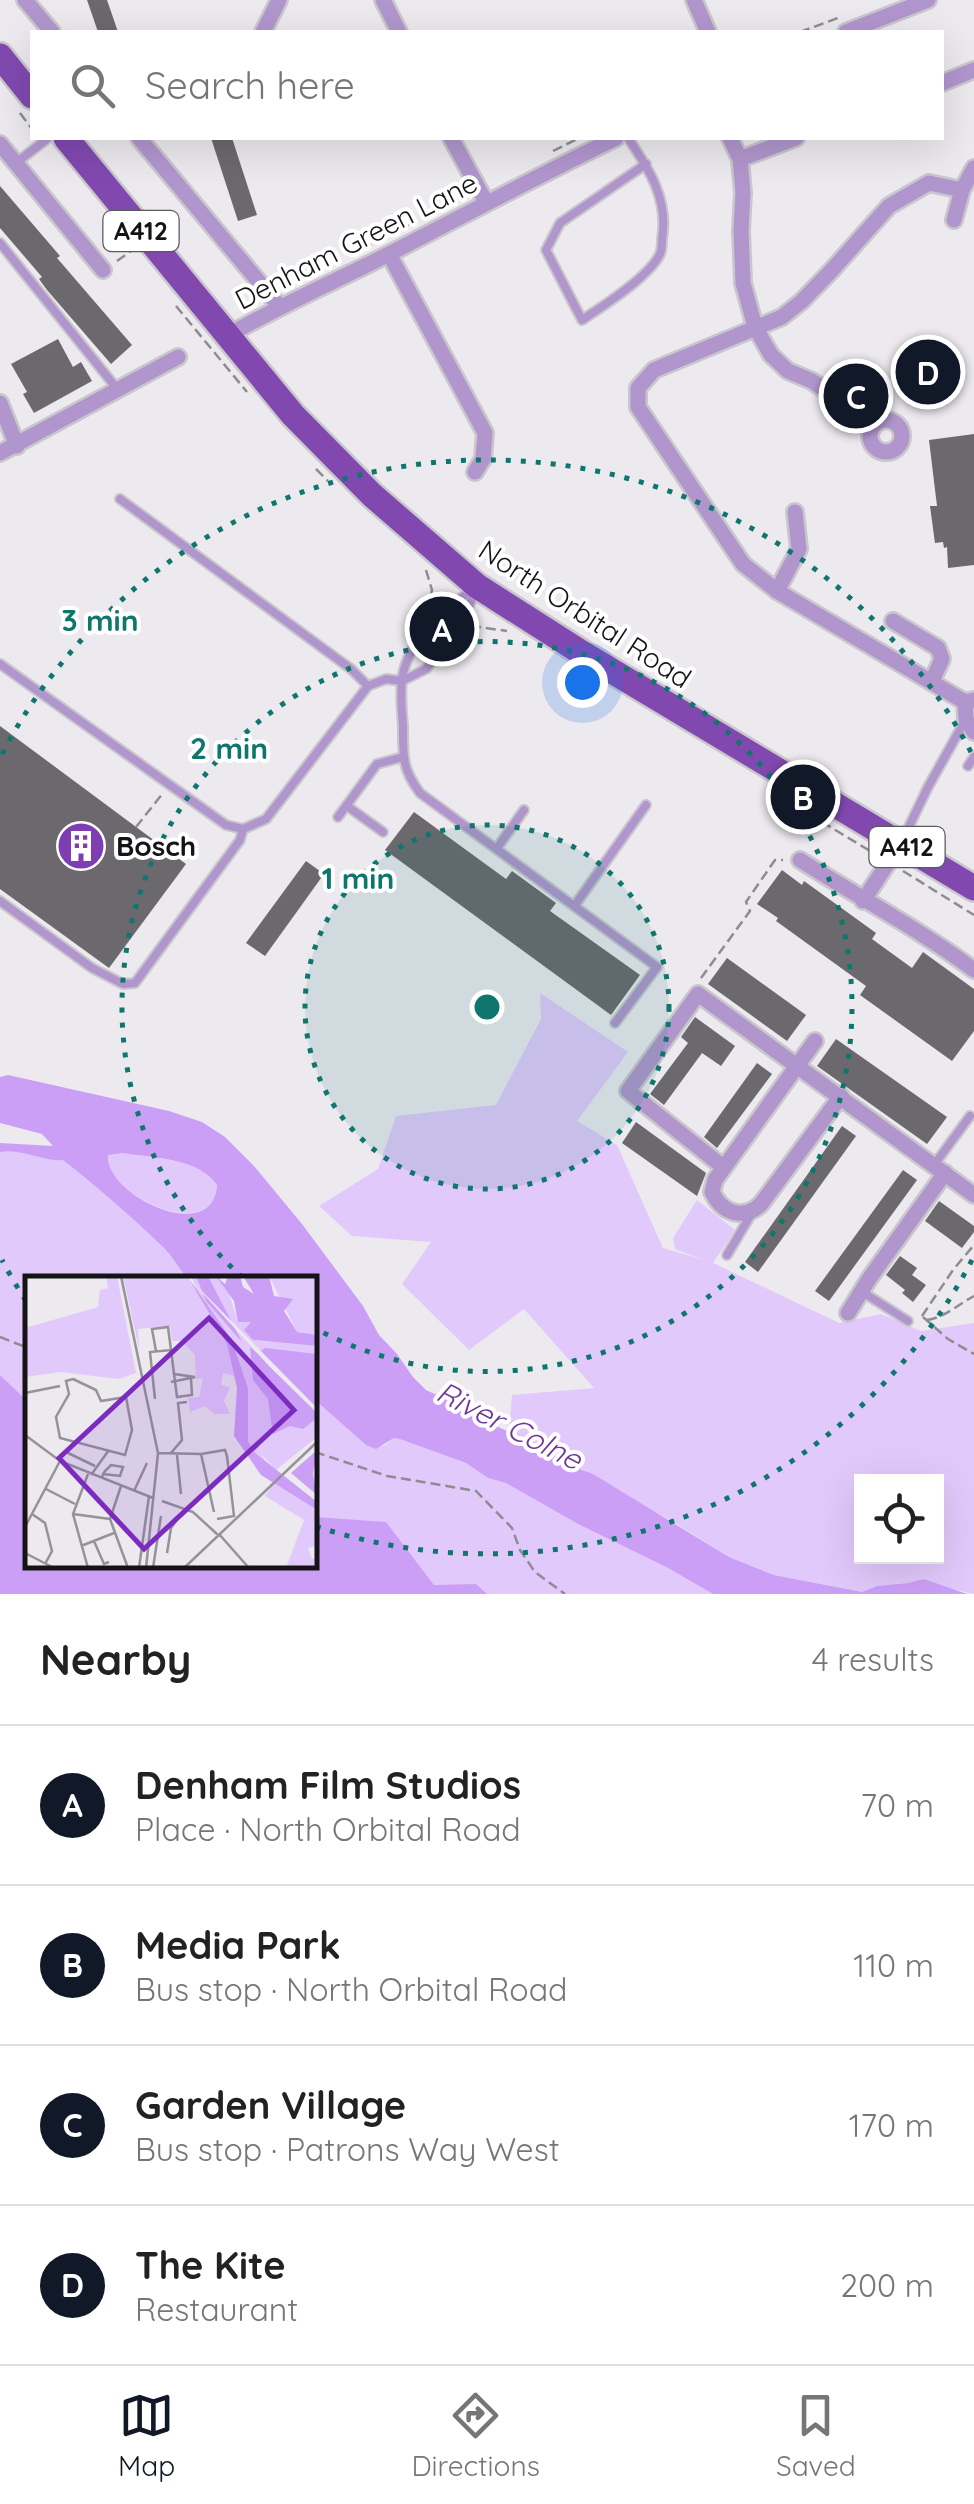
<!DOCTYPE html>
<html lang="en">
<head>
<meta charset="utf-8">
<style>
	:root { --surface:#fff; --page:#f2f2f2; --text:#222; --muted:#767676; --line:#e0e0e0; --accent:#111827 }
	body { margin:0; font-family:Quicksand,sans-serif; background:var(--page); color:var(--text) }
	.controls { position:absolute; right:30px; bottom:30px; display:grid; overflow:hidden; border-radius:0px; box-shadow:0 10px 40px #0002 }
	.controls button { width:90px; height:90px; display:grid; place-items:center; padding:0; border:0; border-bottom:2px solid var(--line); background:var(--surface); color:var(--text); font:50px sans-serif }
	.you { position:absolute; left:582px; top:682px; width:35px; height:35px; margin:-25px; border:8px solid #fff; border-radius:50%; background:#1a73e8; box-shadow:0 0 0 15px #1a73e833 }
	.badge { display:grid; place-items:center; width:65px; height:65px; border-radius:50%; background:var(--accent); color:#fff; font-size:32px; font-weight:700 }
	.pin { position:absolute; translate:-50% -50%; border:5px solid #fff; box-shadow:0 2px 10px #0006 }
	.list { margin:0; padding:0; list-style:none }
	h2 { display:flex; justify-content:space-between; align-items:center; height:130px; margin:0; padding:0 40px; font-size:42px }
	h2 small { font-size:32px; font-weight:400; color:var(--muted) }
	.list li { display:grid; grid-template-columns:65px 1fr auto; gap:30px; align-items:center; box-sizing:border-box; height:160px; padding:0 40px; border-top:2px solid var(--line) }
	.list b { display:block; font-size:38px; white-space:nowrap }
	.list p { margin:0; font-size:32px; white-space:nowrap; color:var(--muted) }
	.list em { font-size:32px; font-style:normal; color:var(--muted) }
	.icon { flex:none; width:55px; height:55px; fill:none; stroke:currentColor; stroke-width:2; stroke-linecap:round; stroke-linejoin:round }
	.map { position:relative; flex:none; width:974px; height:1594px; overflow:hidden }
	.search { position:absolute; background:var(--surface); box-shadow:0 10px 40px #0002; left:30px; right:30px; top:30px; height:110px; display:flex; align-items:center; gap:25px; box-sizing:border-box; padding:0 35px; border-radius:0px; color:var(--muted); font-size:38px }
	.sheet { height:770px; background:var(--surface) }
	nav { display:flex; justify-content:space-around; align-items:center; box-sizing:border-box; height:140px; border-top:2px solid var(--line); background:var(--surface); font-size:28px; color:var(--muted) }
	nav a { display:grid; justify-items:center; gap:5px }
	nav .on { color:var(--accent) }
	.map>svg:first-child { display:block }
	.green { fill:#e2c9fc; fill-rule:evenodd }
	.water { fill:#cc9ff7; fill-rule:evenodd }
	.building { fill:#6b696e }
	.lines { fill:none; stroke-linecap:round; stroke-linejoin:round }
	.service-casing { stroke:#c9c7cc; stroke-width:12 }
	.minor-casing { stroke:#c9c7cc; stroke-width:20 }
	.primary-casing { stroke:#c9c7cc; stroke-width:30 }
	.path { stroke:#8e8c91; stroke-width:2.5; stroke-dasharray:10 5; stroke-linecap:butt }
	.service { stroke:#b196ce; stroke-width:8 }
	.minor { stroke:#b196ce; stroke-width:15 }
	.primary { stroke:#8149b0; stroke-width:25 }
	.ring { fill:none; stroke:#0f766e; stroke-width:5; stroke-dasharray:5 10 }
	.labels { text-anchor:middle; stroke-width:8; stroke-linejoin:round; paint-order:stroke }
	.shield { fill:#fff; stroke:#5a5a5b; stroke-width:2.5 }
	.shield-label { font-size:25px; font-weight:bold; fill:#141315 }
	.street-label { font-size:28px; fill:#141315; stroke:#fff }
	.poi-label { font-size:28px; font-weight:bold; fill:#141315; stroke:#fff; text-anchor:start }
	.water-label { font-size:30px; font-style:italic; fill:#6f379b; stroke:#fff }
	.inset-road { fill:none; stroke:#969398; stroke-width:2.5 }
	.view { fill:#7b2cbf; fill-opacity:0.15; stroke:#7b2cbf; stroke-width:5 }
	.inset-edge { fill:none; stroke:#141315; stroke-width:5 }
	.centre { fill:#0f766e; stroke:#fff; stroke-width:5 }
	.ring-label { font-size:30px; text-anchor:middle; font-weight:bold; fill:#0f766e; stroke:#fff; stroke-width:8; stroke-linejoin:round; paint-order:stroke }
</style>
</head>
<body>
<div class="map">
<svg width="974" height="1594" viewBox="0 0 974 1594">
	<rect width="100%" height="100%" fill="#ece9ef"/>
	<!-- green -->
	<g class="green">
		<path d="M540 993 628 1052 577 1121 617 1145 663 1248 704 1260 675 1249 673 1238 697 1200 735 1230 713 1263 839 1323 881 1314 921 1331 974 1323V1594L947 1588 924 1579 908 1583 877 1586 862 1592 774 1575 729 1557 672 1521 509 1433 512 1395 594 1388 524 1309 469 1350 402 1284 431 1242 352 1236 319 1206 378 1169 396 1116 496 1105 541 1019ZM862 1482H936V1556H862Z"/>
		<path d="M3 1150C24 1150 45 1162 63 1159 99 1187 132 1216 164 1248 173 1257 179 1269 188 1279H28V1566H315V1400L366 1445 384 1446 394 1438 401 1439 466 1463 488 1478 506 1483 578 1524 668 1568 713 1594H0V1152Z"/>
		<path d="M123 1153C153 1158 199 1158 217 1185 212 1246 106 1195 108 1155Z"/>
	</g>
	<!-- water -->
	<g class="water">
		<path d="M8 1075 169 1111 202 1122 225 1137 254 1166 302 1224 363 1306 379 1335 397 1354 413 1377 426 1390 474 1412 490 1423 534 1444 576 1468 593 1474 729 1557 774 1575 862 1592 877 1586 908 1583 924 1579 967 1594H713L668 1568 578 1524 506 1483 488 1478 466 1463 400 1439 394 1438 376 1449 366 1445 315 1400V1279H188C179 1269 173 1257 164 1248 132 1217 99 1188 63 1160 42 1162 22 1148 0 1152V1143L53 1146 42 1134 0 1123V1077ZM123 1153C153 1158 199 1158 217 1185 213 1247 105 1195 108 1155Z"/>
		<path d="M0 1375 27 1401 28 1566H315V1517L386 1522 434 1585 476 1584 487 1594H0Z"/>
	</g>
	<!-- building -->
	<g class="building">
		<path d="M87 0H107L118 32H98Z"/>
		<path d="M211 138H232L257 215 238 221Z"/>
		<path d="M0 186 60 256 57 258 132 345 111 364 47 290 39 279 42 277 0 228Z"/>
		<path d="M58 339 73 367 81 362 92 381 34 413 23 394 27 392 11 364Z"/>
		<path d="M974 434V565L948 568 947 547 944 548 943 542 935 543 930 506H937L929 440Z"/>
		<path d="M0 726 186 864 109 968 0 889Z"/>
		<path d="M414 812 506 879 512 871 556 903 550 911 640 975 611 1015 385 850Z"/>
		<path d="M306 861 324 874 265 956 246 943Z"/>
		<path d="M782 870 802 885 804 881 876 933 872 939 912 968 923 952 974 989V1031L952 1061 860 995 866 986 776 921 778 918 757 904Z"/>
		<path d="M727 958 806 1015 787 1041 708 984Z"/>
		<path d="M695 1017 735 1046 721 1066 702 1053 664 1105 650 1094 688 1043 681 1037Z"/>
		<path d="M836 1039 947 1117 927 1144 817 1066Z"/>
		<path d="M757 1063 772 1074 717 1148 704 1137Z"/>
		<path d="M636 1122 706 1173 697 1196 622 1143Z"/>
		<path d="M842 1126 856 1136 758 1272 745 1262Z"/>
		<path d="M903 1170 917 1180 829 1301 815 1291Z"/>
		<path d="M939 1201 974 1226V1232L962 1248 925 1221Z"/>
		<path d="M900 1256 917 1268 912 1275 926 1285 913 1302 902 1293 905 1290 886 1275Z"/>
	</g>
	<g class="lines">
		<!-- service casing -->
		<g class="service-casing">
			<g id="service">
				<path d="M628 138C649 169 669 200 662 239 662 244 662 250 660 254 649 277 603 306 582 320L546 250 560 223 646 164"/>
				<path d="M16 163 48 138"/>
				<path d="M0 243 118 390"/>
				<path d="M120 499 351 669 368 686"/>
				<path d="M473 589C443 611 408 639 402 679 400 695 402 711 403 727 403 756 402 769 420 793L657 967 615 1023"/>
				<path d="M0 664 226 825 243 829 266 819 368 686 386 679 402 681 426 669 459 628 476 590"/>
				<path d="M968 766 974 757"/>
				<path d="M347 806 383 832"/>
				<path d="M338 817 377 764 403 757"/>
				<path d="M903 839 928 787 966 719"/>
				<path d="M497 848 524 810"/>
				<path d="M0 901 92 968 123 984 135 983 240 840 243 829"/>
				<path d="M575 905 646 805"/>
				<path d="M934 1165 970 1116"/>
				<path d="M727 1255 752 1213"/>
				<path d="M861 1291 908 1321"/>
			</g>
		</g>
		<!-- minor casing -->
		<g class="minor-casing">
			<g id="minor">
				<path d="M25 0 52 32"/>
				<path d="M383 0 399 32"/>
				<path d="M694 0 708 32"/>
				<path d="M263 32 279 0"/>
				<path d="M846 32 928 0"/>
				<path d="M942 83 974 70"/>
				<path d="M139 138 279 306"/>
				<path d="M451 138 486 202"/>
				<path d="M730 138 740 159 743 193 741 230 743 283 755 327 771 355 788 371 812 381 874 425"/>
				<path d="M0 144 103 270"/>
				<path d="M740 159 796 138"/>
				<path d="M962 190 929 183 889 206 831 271 802 301 782 317 654 370 638 388V407L743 564 777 591 965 702 974 700"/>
				<path d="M954 220 962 190 974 168"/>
				<path d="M389 254 485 433 483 459 475 472"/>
				<path d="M227 336C280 305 336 281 391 253 466 214 540 175 616 138"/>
				<path d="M0 403 17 446"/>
				<circle cx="886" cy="436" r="16"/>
				<path d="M0 453 178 357"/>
				<path d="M777 591 799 549 795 512"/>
				<path d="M893 621 938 648 942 659 932 681"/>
				<path d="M965 702 966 719 974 732"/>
				<path d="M800 860C858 897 919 929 974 970"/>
				<path d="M863 901 901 843"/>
				<path d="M815 1041 715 1180 712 1192C722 1213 743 1221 761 1204L841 1096"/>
				<path d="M723 1167 628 1091 698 994 974 1195"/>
				<path d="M848 1313 869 1279 945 1173"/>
			</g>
		</g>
		<!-- primary casing -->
		<g class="primary-casing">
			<g id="primary">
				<path d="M0 56 32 96"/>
				<path d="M66 138 293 415 372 495 477 586 582 653 974 888"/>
			</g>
		</g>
		<!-- path -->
		<g class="path">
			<path d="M800 32 838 18"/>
			<path d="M20 113 32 129"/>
			<path d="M553 151 579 138"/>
			<path d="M349 255 413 223"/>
			<path d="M117 261 131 251"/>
			<path d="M176 306 247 392"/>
			<path d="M316 469 328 481"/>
			<path d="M426 570 432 590 427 611"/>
			<path d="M472 631 479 627 507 631"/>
			<path d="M822 822 875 854"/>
			<path d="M136 827 163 793"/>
			<path d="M903 871 974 915"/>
			<path d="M701 978 750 911 746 902 775 860H783"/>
			<path d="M922 1316 953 1270 974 1245"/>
			<path d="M923 1317 948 1339 974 1354"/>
			<path d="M927 1320C946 1317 957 1305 974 1296"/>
			<path d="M0 1337 28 1348"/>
			<path d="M315 1452 387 1476 476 1491 512 1528 520 1550 535 1572 565 1594"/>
		</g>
		<!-- service -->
		<use href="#service" class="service"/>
		<!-- minor -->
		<use href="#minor" class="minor"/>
		<!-- primary -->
		<use href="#primary" class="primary"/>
	</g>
	<!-- distance rings -->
	<circle cx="487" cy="1007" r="182" fill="#0f766e" fill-opacity=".12"/>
	<g class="ring">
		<circle cx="487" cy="1007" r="182"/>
		<path d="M243 1278A365 365 0 1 1 316 1329"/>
		<path d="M972 1260A547 547 0 0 1 318 1527M26 1301A547 547 0 0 1 2 1260M2 754A547 547 0 0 1 972 754"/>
	</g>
	<!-- icons -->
	<defs>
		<g id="building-disc" transform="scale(2.5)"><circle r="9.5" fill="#7e3db1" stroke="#fff"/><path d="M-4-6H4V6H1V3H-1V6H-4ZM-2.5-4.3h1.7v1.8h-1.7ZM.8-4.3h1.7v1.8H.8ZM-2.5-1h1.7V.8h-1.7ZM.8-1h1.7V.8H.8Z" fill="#fff"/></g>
	</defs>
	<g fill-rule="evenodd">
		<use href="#building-disc" x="81" y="846"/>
	</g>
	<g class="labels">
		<!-- shield labels -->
		<g class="shield">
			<rect x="103.5" y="211" width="75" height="40" rx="8"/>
			<rect x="869.5" y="827" width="75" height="40" rx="8"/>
		</g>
		<g class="shield-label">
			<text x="141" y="240">A412</text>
			<text x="907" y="856">A412</text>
		</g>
		<!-- street labels -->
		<g class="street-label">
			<text transform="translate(356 241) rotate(-27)" y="10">Denham Green Lane</text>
			<text transform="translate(585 614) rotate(33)" y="10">North Orbital Road</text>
		</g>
		<!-- poi labels -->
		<g class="poi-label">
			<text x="116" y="856">Bosch</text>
		</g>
		<!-- water labels -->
		<g class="water-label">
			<text transform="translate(509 1426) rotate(27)" y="10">River Colne</text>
		</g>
	</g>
	<!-- overview -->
	<g transform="translate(25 1276)">
		<rect width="292" height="292" fill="#ece9ef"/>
		<path d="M81 0H92L111 97 94 103 35 96 0 101V52L73 31 75 14 83 12ZM98 0 162 1 202 68 209 100 198 97 196 109 205 111 199 125 205 138H189L180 130 165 136 163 122 174 121 178 102 171 103 170 79 157 65H147L145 50 113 53 114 73ZM167 0H191L202 11 213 46H227V64L292 70V161L251 194 236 178 240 185 229 183 222 170 223 112 205 59 172 18ZM244 0H292V59L272 56ZM249 207 292 234V270L283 272 287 283 292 281 288 292H261L279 244 240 220Z" fill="#e2c9fc"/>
		<path d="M162 0 206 62 223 112V166L228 173 236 168 229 176 292 226V234L236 199 209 160 212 112 202 68ZM171 0H183L217 66 181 25ZM191 0 200 8 203 0H215L218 11 229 18 218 0H244L249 20 268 23 259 35 272 56 292 59V70L228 64 219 54 226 46H213L209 25ZM225 71 232 77 240 72 292 78V142L278 153 265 150 248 158 243 123 228 104ZM292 174 288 198 292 219 266 197Z" fill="#cc9ff7"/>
		<path d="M162 0 292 132V137L244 90Z" fill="#ece9ef"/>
		<path class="inset-road" d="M96 0 133 177 121 292M131 75 127 53 143 51 146 74M48 103 71 114 76 125 101 121 107 154 100 179 35 162 31 141 44 118 41 105ZM146 106 170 101 149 98M0 117 35 110M130 123 125 76 146 74 152 121 167 119 166 103M0 159 35 185 128 222M41 176 70 190M133 177 176 178 189 236M146 177 157 164 153 127 162 126M176 178 200 174 202 180 209 240 192 243M152 179 156 218M66 199 84 174M77 203 78 198 80 195 86 189 98 191 95 200 78 198M96 210 85 243 103 292M21 213 50 228M109 215 122 187M137 225 168 236 193 259M7 238 20 247 27 275 20 288M48 238 85 243M0 251 35 185M194 258 224 292M69 265 79 288 84 286M56 270 89 257M0 277 29 292M142 277 146 252 160 233M63 292 48 238 63 198M114 292 124 220M128 292 136 240M159 292 293 165"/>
		<path class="view" d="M184 42 269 134 119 273 34 182Z"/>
		<rect width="292" height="292" class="inset-edge"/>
	</g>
	<circle cx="487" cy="1007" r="15" class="centre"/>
	<g class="ring-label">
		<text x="100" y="631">3 min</text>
		<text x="229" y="759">2 min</text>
		<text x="358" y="889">1 min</text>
	</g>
</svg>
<div class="controls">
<button><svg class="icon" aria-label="locate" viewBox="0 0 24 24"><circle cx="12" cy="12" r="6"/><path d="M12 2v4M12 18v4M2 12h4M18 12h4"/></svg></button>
</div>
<div class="you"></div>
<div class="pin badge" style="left:442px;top:629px">A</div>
<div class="pin badge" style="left:803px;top:797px">B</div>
<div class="pin badge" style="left:856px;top:396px">C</div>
<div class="pin badge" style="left:928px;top:372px">D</div>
<div class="search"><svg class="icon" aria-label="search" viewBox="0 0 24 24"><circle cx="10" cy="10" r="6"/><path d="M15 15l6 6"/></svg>Search here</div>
</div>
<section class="sheet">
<h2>Nearby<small>4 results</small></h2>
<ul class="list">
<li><span class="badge">A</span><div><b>Denham Film Studios</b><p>Place · North Orbital Road</p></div><em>70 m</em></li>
<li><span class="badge">B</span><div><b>Media Park</b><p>Bus stop · North Orbital Road</p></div><em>110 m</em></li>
<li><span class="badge">C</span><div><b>Garden Village</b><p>Bus stop · Patrons Way West</p></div><em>170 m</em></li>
<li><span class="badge">D</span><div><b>The Kite</b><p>Restaurant</p></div><em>200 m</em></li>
</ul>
</section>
<nav>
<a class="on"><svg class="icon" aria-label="map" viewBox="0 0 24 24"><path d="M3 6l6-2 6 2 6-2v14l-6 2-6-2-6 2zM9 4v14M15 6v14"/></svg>Map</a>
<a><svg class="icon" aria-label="directions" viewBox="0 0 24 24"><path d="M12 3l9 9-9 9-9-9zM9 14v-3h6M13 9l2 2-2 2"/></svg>Directions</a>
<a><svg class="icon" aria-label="saved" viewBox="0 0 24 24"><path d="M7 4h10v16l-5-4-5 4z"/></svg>Saved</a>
</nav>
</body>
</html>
